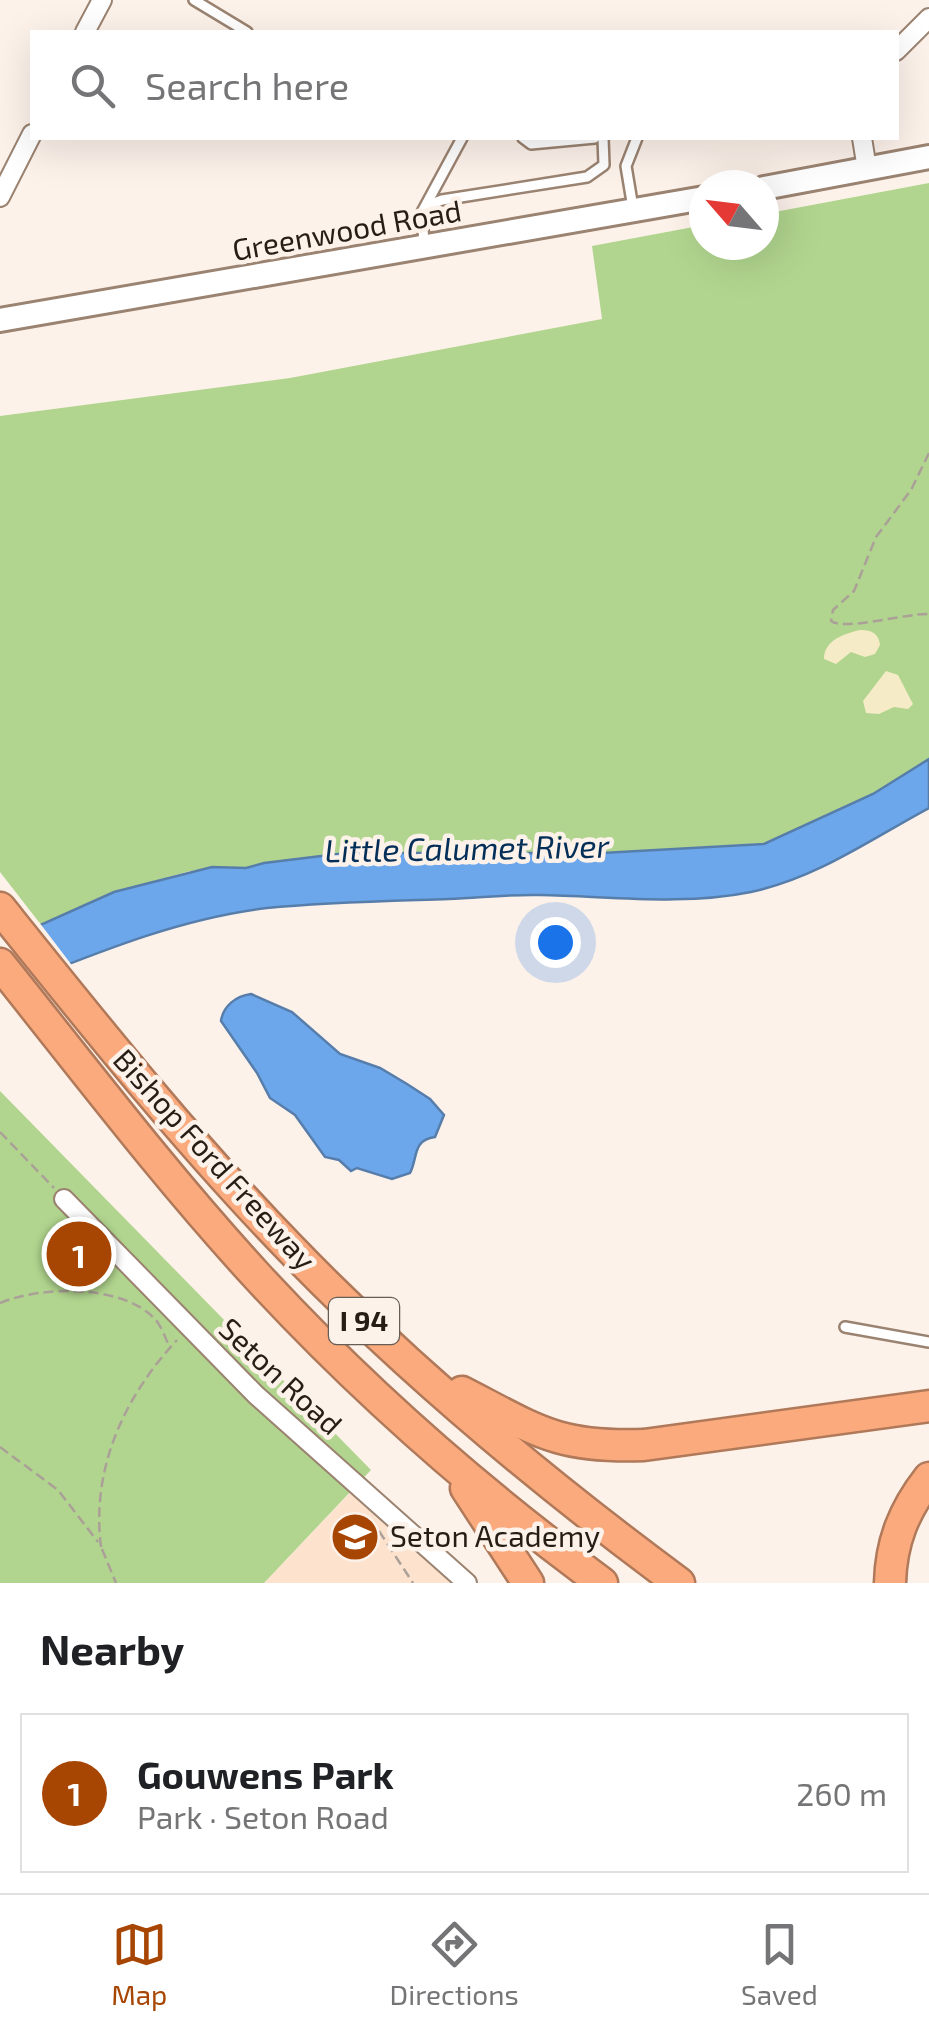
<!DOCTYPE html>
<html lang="en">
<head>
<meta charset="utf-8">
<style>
	:root { --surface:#fff; --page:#f6f6f6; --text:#202124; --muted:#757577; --line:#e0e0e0; --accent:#a74603 }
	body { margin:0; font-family:"Exo 2",sans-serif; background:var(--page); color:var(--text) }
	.compass { position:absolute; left:689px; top:170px; width:90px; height:90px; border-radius:50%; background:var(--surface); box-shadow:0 10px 40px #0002; rotate:298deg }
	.you { position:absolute; left:555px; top:942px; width:35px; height:35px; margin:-25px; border:8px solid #fff; border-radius:50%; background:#1a73e8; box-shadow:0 0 0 15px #1a73e833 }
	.badge { display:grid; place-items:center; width:65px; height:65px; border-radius:50%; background:var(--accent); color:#fff; font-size:32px; font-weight:700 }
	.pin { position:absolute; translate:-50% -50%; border:5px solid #fff; box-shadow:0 2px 10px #0006 }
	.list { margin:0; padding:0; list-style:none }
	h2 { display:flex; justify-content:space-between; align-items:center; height:130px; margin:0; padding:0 40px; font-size:42px }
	h2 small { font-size:32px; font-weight:400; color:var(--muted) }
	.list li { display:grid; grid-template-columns:65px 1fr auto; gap:30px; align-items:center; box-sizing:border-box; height:160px; margin:0 20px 20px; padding:0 20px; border:2px solid var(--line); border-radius:0px }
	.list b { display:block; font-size:38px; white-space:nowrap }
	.list p { margin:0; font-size:32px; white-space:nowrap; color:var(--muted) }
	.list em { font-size:32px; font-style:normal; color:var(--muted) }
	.icon { flex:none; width:55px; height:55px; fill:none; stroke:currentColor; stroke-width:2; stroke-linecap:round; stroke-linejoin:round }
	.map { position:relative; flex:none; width:929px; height:1583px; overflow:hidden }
	.search { position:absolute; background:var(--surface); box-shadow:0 10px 40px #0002; left:30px; right:30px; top:30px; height:110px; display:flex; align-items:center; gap:25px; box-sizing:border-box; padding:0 35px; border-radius:0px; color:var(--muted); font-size:38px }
	.sheet { height:310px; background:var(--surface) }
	nav { display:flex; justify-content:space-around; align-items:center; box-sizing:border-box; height:140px; border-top:2px solid var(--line); background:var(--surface); font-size:28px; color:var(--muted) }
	nav a { display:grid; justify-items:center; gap:5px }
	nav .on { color:var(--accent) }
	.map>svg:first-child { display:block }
	.built { fill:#fde3ce }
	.green { fill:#b1d58e }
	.sand { fill:#f5ebc6 }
	.water { fill:#6ca7eb; stroke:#577eab; stroke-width:2.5 }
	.pier { fill:#fdf2ea }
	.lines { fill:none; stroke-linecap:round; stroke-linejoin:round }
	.lane-casing { stroke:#9b8371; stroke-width:14 }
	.street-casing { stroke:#9b8371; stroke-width:22 }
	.secondary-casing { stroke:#9b8371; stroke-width:28 }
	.highway-casing { stroke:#b07959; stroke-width:35 }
	.path { stroke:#aba098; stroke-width:2.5; stroke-dasharray:10 5; stroke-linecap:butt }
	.lane { stroke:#fff; stroke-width:9 }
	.street { stroke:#fff; stroke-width:18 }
	.secondary { stroke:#fff; stroke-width:22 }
	.highway { stroke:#fbaa7e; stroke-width:30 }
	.labels { text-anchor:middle; stroke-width:9; stroke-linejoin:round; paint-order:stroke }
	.shield { fill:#fdf2ea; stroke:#665d55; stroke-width:2.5 }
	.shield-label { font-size:28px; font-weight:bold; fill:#261d15 }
	.street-label { font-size:30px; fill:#261d15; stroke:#fdf2ea }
	.poi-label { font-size:30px; fill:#261d15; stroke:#fdf2ea; text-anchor:start }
	.water-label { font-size:32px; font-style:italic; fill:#032e58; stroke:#fdf2ea }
</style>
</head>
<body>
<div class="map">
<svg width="929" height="1583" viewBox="0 0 929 1583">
	<rect width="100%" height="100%" fill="#fdf2ea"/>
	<!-- built -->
	<path class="built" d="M351 1492 455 1583H264Z"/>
	<!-- green -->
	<g class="green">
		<path d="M929 183V759L873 794 764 843 602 853H346L265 863 246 868 190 871 114 892 42 926 0 872V416L290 378 602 319 592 246 704 225V245H764V214Z"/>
		<path d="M0 1091 371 1470 264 1583H0Z"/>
	</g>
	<!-- sand -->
	<g class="sand">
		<path d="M861 630C872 630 879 634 880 645L875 654 865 657 851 652 836 664 824 659C824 640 845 633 861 630Z"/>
		<path d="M886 671 898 675 913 704 908 709 894 707 879 714 866 713 863 701Z"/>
	</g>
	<!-- water -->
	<g class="water">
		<path d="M929 759V808C871 839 817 878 751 892 682 906 609 896 540 895 510 894 479 898 449 899 389 901 327 902 267 908 174 919 87 957 0 991V943L114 892 212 867 246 868 264 863 346 853H602L764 844 873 794Z"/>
		<path d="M251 994 292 1012 340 1054 380 1068 407 1084 430 1099 444 1115 435 1137C412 1140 418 1158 410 1173L392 1179 357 1168 351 1171 339 1160 325 1157 295 1115 270 1098 257 1073 221 1021C223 1006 236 996 251 994Z"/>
	</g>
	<!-- pier -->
	<path class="pier" d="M39 922 74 968 0 996V938Z"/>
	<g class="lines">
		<!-- lane casing -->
		<g class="lane-casing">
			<g id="lane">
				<path d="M194 0 247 32"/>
				<path d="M523 138 531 144 595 138"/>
				<path d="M426 206 442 200 587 177 604 165 603 138"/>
				<path d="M633 208 626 166 637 138"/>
				<path d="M424 245 422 212 462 138"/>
				<path d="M845 1327 929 1342"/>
			</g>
		</g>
		<!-- street casing -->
		<g class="street-casing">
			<g id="street">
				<path d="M85 32 102 0"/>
				<path d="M896 51 929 18"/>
				<path d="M862 138 867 169"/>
				<path d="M0 197 32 134"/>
				<path d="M64 1199 256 1395 467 1583"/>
			</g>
		</g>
		<!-- secondary casing -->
		<g class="secondary-casing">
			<g id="secondary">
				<path d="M764 188 929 157"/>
				<path d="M0 320 704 198"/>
			</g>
		</g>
		<!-- highway casing -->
		<g class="highway-casing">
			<g id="highway">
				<path d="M0 908C93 1024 186 1141 290 1248 409 1371 541 1481 679 1583"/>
				<path d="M0 964C84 1069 165 1176 256 1275 361 1389 477 1491 602 1583"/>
				<path d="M462 1392C536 1430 556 1448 644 1445L929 1406"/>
				<path d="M466 1488 528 1583"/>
				<path d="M890 1583C891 1542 904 1510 929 1478"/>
			</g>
		</g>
		<!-- path -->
		<g class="path">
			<path d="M929 453 911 490 876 537 854 591 833 610 831 621C845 631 906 613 929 614"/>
			<path d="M0 1132 54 1188"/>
			<path d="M0 1303C40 1286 121 1284 154 1318 161 1325 165 1337 169 1346"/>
			<path d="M0 1447 58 1490 98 1542"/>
			<path d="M379 1531 413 1583"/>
			<path d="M101 1547C91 1469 124 1397 177 1340"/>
			<path d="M102 1549 116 1583"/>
		</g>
		<!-- lane -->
		<use href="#lane" class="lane"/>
		<!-- street -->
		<use href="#street" class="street"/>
		<!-- secondary -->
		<use href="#secondary" class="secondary"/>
		<!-- highway -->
		<use href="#highway" class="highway"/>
	</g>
	<!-- icons -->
	<defs>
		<g id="school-disc" transform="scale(2.5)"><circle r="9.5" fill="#a74603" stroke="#fdf2ea"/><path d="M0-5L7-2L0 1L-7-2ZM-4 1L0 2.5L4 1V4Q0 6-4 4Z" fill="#fff"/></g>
	</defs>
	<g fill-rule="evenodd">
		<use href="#school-disc" x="355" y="1537"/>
	</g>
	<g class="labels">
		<!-- shield labels -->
		<rect class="shield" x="329" y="1298" width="70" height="46" rx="8"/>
		<g class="shield-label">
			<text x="364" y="1331">I 94</text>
		</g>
		<!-- street labels -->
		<g class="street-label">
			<text transform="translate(347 231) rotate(-10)" y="10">Greenwood Road</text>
			<text transform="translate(214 1160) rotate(48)" y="10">Bishop Ford Freeway</text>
			<text transform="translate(280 1377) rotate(43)" y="10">Seton Road</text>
		</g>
		<!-- poi labels -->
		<g class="poi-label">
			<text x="390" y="1547">Seton Academy</text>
		</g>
		<!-- water labels -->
		<g class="water-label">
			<text transform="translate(467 849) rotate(-1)" y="11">Little Calumet River</text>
		</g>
	</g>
</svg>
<svg class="compass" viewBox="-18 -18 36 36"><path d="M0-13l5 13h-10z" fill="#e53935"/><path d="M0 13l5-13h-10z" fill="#757577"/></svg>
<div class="you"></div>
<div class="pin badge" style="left:79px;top:1254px">1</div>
<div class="search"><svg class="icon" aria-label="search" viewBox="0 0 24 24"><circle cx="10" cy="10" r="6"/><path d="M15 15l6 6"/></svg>Search here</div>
</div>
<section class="sheet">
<h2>Nearby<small></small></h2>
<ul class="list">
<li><span class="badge">1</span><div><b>Gouwens Park</b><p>Park · Seton Road</p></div><em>260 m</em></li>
</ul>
</section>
<nav>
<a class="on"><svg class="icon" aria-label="map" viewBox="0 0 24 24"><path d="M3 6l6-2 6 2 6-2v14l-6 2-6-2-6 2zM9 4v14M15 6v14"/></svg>Map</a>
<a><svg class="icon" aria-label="directions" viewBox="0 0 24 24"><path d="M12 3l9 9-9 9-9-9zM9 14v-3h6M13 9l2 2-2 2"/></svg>Directions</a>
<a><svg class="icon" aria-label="saved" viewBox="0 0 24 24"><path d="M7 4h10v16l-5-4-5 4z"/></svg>Saved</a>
</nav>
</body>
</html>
